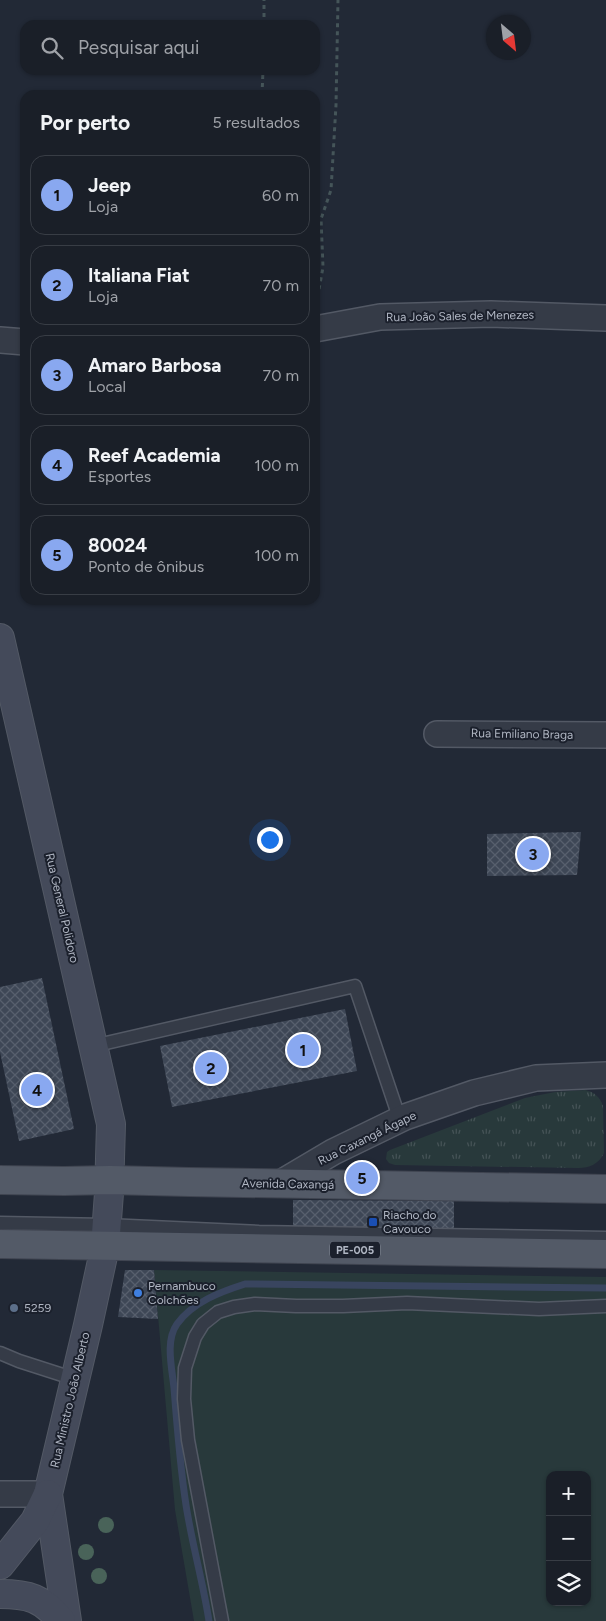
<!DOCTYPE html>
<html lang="pt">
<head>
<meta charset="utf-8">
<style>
	:root { --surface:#1a1f28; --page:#272c34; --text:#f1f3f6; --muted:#9fa2a8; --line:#383d45; --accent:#89a8f0 }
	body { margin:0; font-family:Figtree,sans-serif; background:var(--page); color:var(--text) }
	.controls { position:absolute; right:15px; bottom:15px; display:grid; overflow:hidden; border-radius:10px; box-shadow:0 1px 4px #0004 }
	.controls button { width:45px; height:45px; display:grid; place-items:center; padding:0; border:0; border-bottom:1px solid var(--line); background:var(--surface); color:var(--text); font:25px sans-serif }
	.compass { position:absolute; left:486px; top:15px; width:45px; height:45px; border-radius:50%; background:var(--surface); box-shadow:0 1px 4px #0004; rotate:152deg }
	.you { position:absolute; left:269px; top:839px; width:18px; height:18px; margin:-12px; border:4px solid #fff; border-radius:50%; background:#1a73e8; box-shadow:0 0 0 8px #1a73e833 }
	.badge { display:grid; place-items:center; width:32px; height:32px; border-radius:50%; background:var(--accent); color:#111; font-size:16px; font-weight:700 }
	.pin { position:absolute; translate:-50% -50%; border:2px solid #fff; box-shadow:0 1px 5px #0006 }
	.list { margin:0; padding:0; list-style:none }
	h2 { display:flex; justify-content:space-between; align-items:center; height:65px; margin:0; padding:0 20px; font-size:21px }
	h2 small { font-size:16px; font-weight:400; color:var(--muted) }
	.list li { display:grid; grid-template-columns:32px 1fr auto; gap:15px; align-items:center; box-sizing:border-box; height:80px; margin:0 10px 10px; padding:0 10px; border:1px solid var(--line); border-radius:15px }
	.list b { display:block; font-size:19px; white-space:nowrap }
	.list p { margin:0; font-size:16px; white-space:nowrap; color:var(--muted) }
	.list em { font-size:16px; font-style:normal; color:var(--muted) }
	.icon { flex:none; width:28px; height:28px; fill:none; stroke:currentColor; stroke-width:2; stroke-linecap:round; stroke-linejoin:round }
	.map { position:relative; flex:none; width:606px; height:1621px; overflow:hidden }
	.search { position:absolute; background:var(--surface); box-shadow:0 1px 4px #0004; left:20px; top:20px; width:300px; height:55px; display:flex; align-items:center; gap:12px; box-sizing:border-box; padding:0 18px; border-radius:15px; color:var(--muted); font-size:19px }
	.panel { position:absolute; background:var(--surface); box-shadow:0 1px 4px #0004; left:20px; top:90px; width:300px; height:515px; border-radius:15px }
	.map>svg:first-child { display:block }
	.grass { fill:#28393b; fill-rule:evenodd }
	.park { fill:url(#park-tufts) }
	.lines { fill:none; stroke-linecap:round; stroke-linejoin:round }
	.stream { stroke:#39455f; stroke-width:7 }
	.building { fill:url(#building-cross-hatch) }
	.lane-casing { stroke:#535965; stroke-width:15 }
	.street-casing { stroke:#535965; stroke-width:28 }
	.secondary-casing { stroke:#535965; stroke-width:30 }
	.primary-casing { stroke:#3f4450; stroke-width:30 }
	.path { stroke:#455559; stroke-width:3; stroke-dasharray:4 4; stroke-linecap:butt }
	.lane { stroke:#353b47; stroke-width:12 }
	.street { stroke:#353b47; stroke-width:25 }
	.secondary { stroke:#444a5a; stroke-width:28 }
	.primary { stroke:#535a67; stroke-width:28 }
	.tree { fill:#496359 }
	.transit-dot { fill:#1a4fb4; stroke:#1b202c; stroke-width:2 }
	.shop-dot { fill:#3f7fe0; stroke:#1b202c; stroke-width:2 }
	.service-dot { fill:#5c6f8a; stroke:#1b202c; stroke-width:2 }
	.labels { text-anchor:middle; stroke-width:4; stroke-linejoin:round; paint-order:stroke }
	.shield { fill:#1b202c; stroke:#838996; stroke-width:1 }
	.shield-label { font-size:11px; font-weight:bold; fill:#b0b6c3 }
	.street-label { font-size:12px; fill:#b0b6c3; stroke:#1b202c }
	.poi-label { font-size:12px; fill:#b0b6c3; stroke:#1b202c; text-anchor:start }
</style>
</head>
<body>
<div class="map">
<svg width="606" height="1621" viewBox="0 0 606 1621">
	<defs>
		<pattern id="park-tufts" width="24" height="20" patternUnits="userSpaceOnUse" patternTransform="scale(1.25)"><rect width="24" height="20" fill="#28393b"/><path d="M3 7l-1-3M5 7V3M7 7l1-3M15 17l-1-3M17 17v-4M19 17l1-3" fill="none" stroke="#455356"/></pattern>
		<pattern id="building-cross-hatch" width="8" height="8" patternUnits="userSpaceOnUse" patternTransform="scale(1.25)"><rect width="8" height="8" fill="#3e4756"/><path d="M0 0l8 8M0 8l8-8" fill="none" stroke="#575f6d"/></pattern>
	</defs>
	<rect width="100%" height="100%" fill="#222936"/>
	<!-- grass -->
	<path class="grass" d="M154 1270 606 1277V1621H194L175 1510ZM550 1475H587V1602H550Z"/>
	<!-- park -->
	<path class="park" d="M585 1090C594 1092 600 1097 603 1106L604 1153C599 1164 589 1168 578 1168L395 1165 389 1163 386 1159 387 1152 390 1150 525 1098 555 1092Z"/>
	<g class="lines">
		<!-- stream -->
		<path class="stream" d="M209 1621C203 1582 192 1544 186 1505 180 1466 177 1427 174 1388 172 1368 165 1341 177 1324 193 1302 220 1292 245 1284L606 1288"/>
	</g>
	<!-- building -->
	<g class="building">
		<path d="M581 832 577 875 487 876V834Z"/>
		<path d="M42 978 74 1129 19 1141 0 1052V987Z"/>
		<path d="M345 1009 357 1071 172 1107 160 1046Z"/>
		<path d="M293 1200 454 1201V1231L293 1230Z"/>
		<path d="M125 1270H154L158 1319 118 1317Z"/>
	</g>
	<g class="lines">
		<!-- lane casing -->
		<g class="lane-casing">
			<g id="lane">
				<path d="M93 1046 355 986 400 1120"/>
				<path d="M0 1223 107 1225 259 1232 606 1238"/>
				<path d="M0 1353 19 1361 75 1379"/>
				<path d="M222 1621 188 1440 184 1399 185 1368 195 1337 203 1324 218 1312 234 1307 255 1304 296 1306H343L407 1303 539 1309 606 1306"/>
			</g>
		</g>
		<!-- street casing -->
		<g class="street-casing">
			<g id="street">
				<path d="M315 329 380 317 491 314 606 318"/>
				<path d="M0 340 25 342"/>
				<path d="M437 734 606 735"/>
				<path d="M279 1184 333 1152 405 1117 474 1093 536 1078 606 1075"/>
				<path d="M0 1494H48"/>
			</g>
		</g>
		<!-- secondary casing -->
		<g class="secondary-casing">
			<g id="secondary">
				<path d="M0 638 111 1124 109 1193 105 1247 88 1325 48 1494 67 1621"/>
				<path d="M0 1565 35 1521 48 1494"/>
				<path d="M0 1594C28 1594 43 1598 61 1621"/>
			</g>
		</g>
		<!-- primary casing -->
		<g class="primary-casing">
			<g id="primary">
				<path d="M0 1180 64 1181 110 1180 189 1182 606 1189"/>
				<path d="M0 1244 606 1254"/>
			</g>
		</g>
		<!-- path -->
		<g class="path">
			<path d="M264 25V0"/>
			<path d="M262 95 263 70"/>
			<path d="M318 305V295L323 267 321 219 331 190 336 105 338 0"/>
		</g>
		<!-- lane -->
		<use href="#lane" class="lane"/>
		<!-- street -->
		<use href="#street" class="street"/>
		<!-- secondary -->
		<use href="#secondary" class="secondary"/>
		<!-- primary -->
		<use href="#primary" class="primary"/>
	</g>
	<!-- trees -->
	<g class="tree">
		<circle cx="106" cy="1525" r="8"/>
		<circle cx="86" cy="1552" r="8"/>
		<circle cx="99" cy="1576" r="8"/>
	</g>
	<!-- markers -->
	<rect class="transit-dot" x="368" y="1217" width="10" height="10" rx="2.5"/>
	<circle class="shop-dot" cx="138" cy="1293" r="5"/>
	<circle class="service-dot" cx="14" cy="1308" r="5"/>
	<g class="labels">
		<!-- shield labels -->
		<rect class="shield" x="330" y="1241.5" width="50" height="17" rx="4"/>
		<g class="shield-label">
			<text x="355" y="1254">PE-005</text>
		</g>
		<!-- street labels -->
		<g class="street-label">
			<text transform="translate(460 316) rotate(-1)" y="4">Rua João Sales de Menezes</text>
			<text transform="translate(522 734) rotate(1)" y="4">Rua Emiliano Braga</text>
			<text transform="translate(62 908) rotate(77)" y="4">Rua General Polidoro</text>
			<text transform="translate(367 1138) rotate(-26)" y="4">Rua Caxangá Ágape</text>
			<text transform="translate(288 1184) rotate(1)" y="4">Avenida Caxangá</text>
			<text transform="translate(70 1400) rotate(-77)" y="4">Rua Ministro João Alberto</text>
		</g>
		<!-- poi labels -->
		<g class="poi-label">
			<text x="383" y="1219">Riacho do<tspan x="383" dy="14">Cavouco</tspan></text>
			<text x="148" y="1290">Pernambuco<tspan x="148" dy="14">Colchões</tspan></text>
			<text x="24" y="1312">5259</text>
		</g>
	</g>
</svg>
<div class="controls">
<button>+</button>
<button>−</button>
<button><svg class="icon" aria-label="layers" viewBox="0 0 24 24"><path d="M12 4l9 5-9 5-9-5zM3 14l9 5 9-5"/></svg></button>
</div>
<svg class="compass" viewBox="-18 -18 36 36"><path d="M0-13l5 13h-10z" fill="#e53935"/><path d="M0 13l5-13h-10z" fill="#9fa2a8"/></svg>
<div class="you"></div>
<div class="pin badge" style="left:303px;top:1050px">1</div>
<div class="pin badge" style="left:211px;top:1068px">2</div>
<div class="pin badge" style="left:533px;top:854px">3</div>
<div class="pin badge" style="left:37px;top:1090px">4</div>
<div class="pin badge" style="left:362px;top:1178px">5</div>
<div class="search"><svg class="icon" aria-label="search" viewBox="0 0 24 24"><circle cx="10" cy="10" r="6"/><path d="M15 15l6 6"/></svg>Pesquisar aqui</div>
<section class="panel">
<h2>Por perto<small>5 resultados</small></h2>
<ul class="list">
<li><span class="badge">1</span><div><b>Jeep</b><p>Loja</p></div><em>60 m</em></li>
<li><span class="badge">2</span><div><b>Italiana Fiat</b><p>Loja</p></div><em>70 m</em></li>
<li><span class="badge">3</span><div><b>Amaro Barbosa</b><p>Local</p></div><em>70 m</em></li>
<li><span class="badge">4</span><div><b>Reef Academia</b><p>Esportes</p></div><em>100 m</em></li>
<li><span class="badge">5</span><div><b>80024</b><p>Ponto de ônibus</p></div><em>100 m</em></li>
</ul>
</section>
</div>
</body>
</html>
